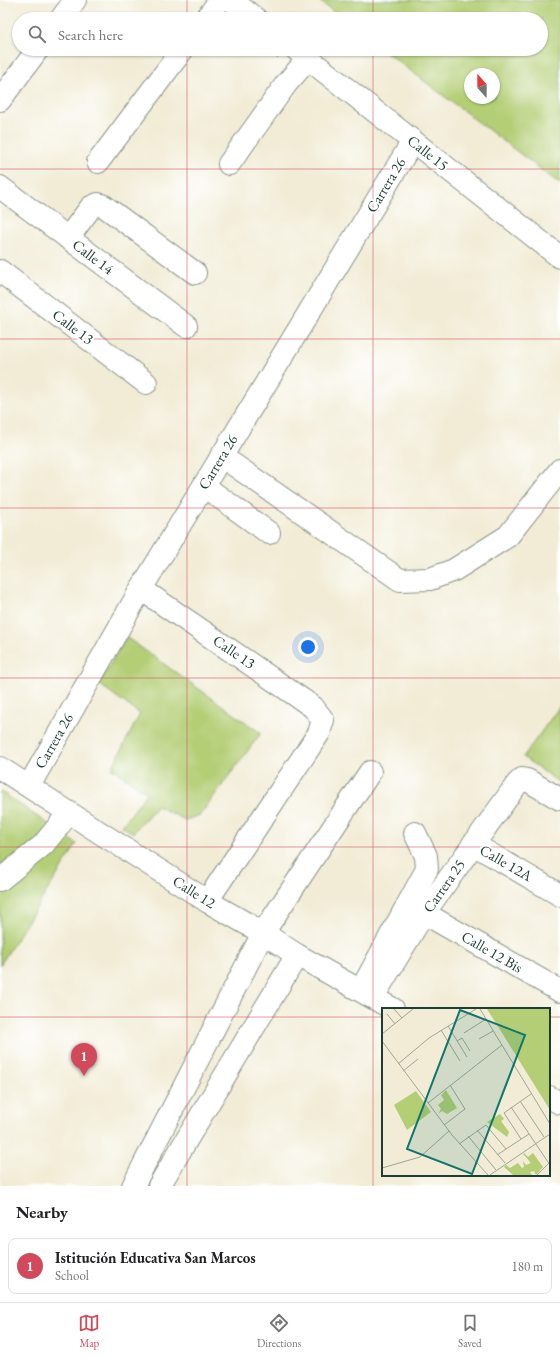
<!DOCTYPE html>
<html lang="en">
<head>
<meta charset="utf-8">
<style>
	:root { --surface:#fff; --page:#f2f2f2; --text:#202124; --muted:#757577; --line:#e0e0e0; --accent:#d1495b }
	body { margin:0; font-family:"EB Garamond",serif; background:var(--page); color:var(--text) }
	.compass { position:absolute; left:464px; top:68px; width:36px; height:36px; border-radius:50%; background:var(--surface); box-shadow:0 1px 3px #0004; rotate:339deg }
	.you { position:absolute; left:308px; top:647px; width:14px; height:14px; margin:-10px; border:3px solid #fff; border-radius:50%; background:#1a73e8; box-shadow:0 0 0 6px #1a73e833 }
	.badge { display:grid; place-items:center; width:26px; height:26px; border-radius:50%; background:var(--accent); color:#fff; font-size:13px; font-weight:700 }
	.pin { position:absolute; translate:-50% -33px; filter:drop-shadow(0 1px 2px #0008) }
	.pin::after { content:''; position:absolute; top:21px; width:14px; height:12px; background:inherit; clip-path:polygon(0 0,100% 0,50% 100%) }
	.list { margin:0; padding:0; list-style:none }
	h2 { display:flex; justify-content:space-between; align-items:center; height:52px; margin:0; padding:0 16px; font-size:17px }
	h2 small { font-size:13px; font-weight:400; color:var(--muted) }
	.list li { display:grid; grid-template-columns:26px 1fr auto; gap:12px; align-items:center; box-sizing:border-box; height:56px; margin:0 8px 8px; padding:0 8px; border:1px solid var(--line); border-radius:8px }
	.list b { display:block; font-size:15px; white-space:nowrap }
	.list p { margin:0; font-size:13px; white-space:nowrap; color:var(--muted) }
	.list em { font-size:13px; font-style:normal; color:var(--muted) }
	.icon { flex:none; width:22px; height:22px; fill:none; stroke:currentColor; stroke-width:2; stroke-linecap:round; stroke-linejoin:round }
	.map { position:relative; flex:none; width:560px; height:1186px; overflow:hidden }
	.search { position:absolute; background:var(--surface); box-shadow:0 1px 3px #0004; left:12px; right:12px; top:12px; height:44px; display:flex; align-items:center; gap:10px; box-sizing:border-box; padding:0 14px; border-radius:22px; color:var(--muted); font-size:15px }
	.sheet { height:116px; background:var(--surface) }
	nav { display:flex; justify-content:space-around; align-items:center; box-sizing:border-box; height:56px; border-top:1px solid var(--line); background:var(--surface); font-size:11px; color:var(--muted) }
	nav a { display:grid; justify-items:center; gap:2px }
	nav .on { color:var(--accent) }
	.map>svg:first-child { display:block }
	.green { fill:#b3ce74; stroke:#698654; fill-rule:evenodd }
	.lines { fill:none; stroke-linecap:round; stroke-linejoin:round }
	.minor-casing { stroke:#889485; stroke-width:24 }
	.path { stroke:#889485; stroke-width:2.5; stroke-dasharray:3 3; stroke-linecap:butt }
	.minor { stroke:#fff; stroke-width:22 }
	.grid { fill:none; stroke:#d1495b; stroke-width:1; stroke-opacity:0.55 }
	.labels { text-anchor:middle; stroke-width:4; stroke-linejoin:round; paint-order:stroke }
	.street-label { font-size:15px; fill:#1f3d34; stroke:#fff }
	.inset-road { fill:none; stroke:#9ea695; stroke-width:1 }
	.view { fill:#0f766e; fill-opacity:0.15; stroke:#0f766e; stroke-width:2 }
	.inset-edge { fill:none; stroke:#1f3d34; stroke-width:2 }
</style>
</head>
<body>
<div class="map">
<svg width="560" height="1186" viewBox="0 0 560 1186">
	<rect width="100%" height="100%" fill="#fff"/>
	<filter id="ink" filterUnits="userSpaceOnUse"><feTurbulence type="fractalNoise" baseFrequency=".025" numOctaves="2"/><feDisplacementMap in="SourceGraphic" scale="8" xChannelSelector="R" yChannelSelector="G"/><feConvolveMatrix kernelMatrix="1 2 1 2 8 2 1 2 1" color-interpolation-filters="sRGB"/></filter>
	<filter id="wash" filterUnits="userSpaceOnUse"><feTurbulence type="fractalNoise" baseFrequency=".012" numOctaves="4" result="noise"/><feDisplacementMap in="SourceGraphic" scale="16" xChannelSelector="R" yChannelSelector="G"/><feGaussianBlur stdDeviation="0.9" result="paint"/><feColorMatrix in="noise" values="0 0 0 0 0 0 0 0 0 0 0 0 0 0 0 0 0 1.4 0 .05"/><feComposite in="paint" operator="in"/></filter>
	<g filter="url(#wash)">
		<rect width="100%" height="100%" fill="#f2ecd6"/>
		<!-- green -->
		<g class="green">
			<path d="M318 0H560V184L382 49H541V19H343ZM470 74H494V98H470Z"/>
			<path d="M126 637 261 733 200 815 185 820 157 806 133 833 122 826 147 793 112 768 140 714 99 684Z"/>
			<path d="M560 706V783L523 757Z"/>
			<path d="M0 791 77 844 0 965Z"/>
		</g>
	</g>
	<g filter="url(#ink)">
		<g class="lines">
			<!-- minor casing -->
			<g class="minor-casing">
				<g id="minor">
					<path d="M231 0 256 19"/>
					<path d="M61 19 75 0"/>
					<path d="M206 19 220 0"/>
					<path d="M296 49 560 257"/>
					<path d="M0 100 38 49"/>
					<path d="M98 162 183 49"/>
					<path d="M229 164 286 84 308 59"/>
					<path d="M0 187 186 326"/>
					<path d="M68 238 91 207 98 204 104 206 195 273"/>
					<path d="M0 271 146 383"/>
					<path d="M221 456 400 580 430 579 454 570 508 536 560 470"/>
					<path d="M204 486 269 533"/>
					<path d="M141 589 313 707 323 720 319 733 207 901"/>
					<path d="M0 768 99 832 207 901 263 933 297 955 393 1009"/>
					<path d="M29 786 141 589 413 141"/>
					<path d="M473 844 560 895"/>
					<path d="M0 880 43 845 69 813"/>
					<path d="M424 913 560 991"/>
					<path d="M361 990 427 869 426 856 415 833"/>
					<path d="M373 997 424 913 517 784 522 779 527 780 560 799"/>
					<path d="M549 1097 560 1103"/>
					<path d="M133 1186 263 933 370 772"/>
					<path d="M159 1186 297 955"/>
				</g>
			</g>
			<!-- path -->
			<path class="path" d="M268 49 278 57"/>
			<!-- minor -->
			<use href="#minor" class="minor"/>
		</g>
	</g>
	<!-- grid -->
	<path class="grid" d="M187 0V19M373 0V19M187 49V1186M373 49V1186M0 169H560M0 339H560M0 508H560M0 678H560M0 847H560M0 1017H383M549 1017H560"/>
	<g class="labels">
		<!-- street labels -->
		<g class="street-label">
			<text transform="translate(428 153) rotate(38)" y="5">Calle 15</text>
			<text transform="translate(386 185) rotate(-59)" y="5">Carrera 26</text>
			<text transform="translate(93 257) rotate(37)" y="5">Calle 14</text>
			<text transform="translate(73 327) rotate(37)" y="5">Calle 13</text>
			<text transform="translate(218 462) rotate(-59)" y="5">Carrera 26</text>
			<text transform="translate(234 652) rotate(34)" y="5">Calle 13</text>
			<text transform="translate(54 741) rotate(-60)" y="5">Carrera 26</text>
			<text transform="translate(506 863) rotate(30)" y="5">Calle 12A</text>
			<text transform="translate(444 886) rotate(-55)" y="5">Carrera 25</text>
			<text transform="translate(194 892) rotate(32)" y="5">Calle 12</text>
			<text transform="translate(492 952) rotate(30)" y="5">Calle 12 Bis</text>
		</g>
	</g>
	<!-- overview -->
	<g transform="translate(382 1008)">
		<rect width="168" height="168" fill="#f2ecd6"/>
		<path d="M105 1H168V102ZM64 82 75 100 65 106 60 103 56 106 59 101 56 97 62 92 59 87ZM34 83 49 104 25 122 12 97ZM118 106 122 111 119 113 127 124 125 129 105 114ZM142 145 146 149 151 145 161 159 154 167 152 163 148 164 150 167H131L122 159 124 157 128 160 136 155 140 160 142 159 141 153 144 157 149 155 141 146Z" fill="#b3ce74"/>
		<path class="inset-road" d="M12 1 20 10M98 1 168 116M5 6 13 16M66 18 85 49M59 22 78 53M82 25 104 11M0 26 31 1M97 31 111 23M0 33 70 127 106 167M75 33 80 30 88 43M16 56 47 30 94 1M21 63 36 51M138 93 162 129M46 95 120 37M129 99 168 157M62 117 83 101 68 77M95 122 123 155M86 128 114 162M139 131 122 105 149 86M77 136 104 117 124 141M115 147 147 126M0 160 38 149 67 123M108 167 168 126M155 167 167 155"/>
		<path class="view" d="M78 2 143 27 90 166 25 141Z"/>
		<rect width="168" height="168" class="inset-edge"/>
	</g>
</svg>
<svg class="compass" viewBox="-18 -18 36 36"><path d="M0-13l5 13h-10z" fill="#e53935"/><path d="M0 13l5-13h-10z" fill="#757577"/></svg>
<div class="you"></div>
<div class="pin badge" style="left:84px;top:1076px">1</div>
<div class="search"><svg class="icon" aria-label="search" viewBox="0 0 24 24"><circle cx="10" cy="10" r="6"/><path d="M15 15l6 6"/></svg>Search here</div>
</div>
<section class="sheet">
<h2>Nearby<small></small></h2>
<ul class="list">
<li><span class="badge">1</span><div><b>Istitución Educativa San Marcos</b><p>School</p></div><em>180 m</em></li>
</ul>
</section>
<nav>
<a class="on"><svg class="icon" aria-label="map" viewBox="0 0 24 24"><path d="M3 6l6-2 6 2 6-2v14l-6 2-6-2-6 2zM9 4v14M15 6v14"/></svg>Map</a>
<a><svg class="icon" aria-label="directions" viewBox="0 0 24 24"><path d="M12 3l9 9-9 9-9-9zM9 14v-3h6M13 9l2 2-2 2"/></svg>Directions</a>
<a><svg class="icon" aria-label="saved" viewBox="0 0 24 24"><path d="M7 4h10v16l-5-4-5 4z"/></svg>Saved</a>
</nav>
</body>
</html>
